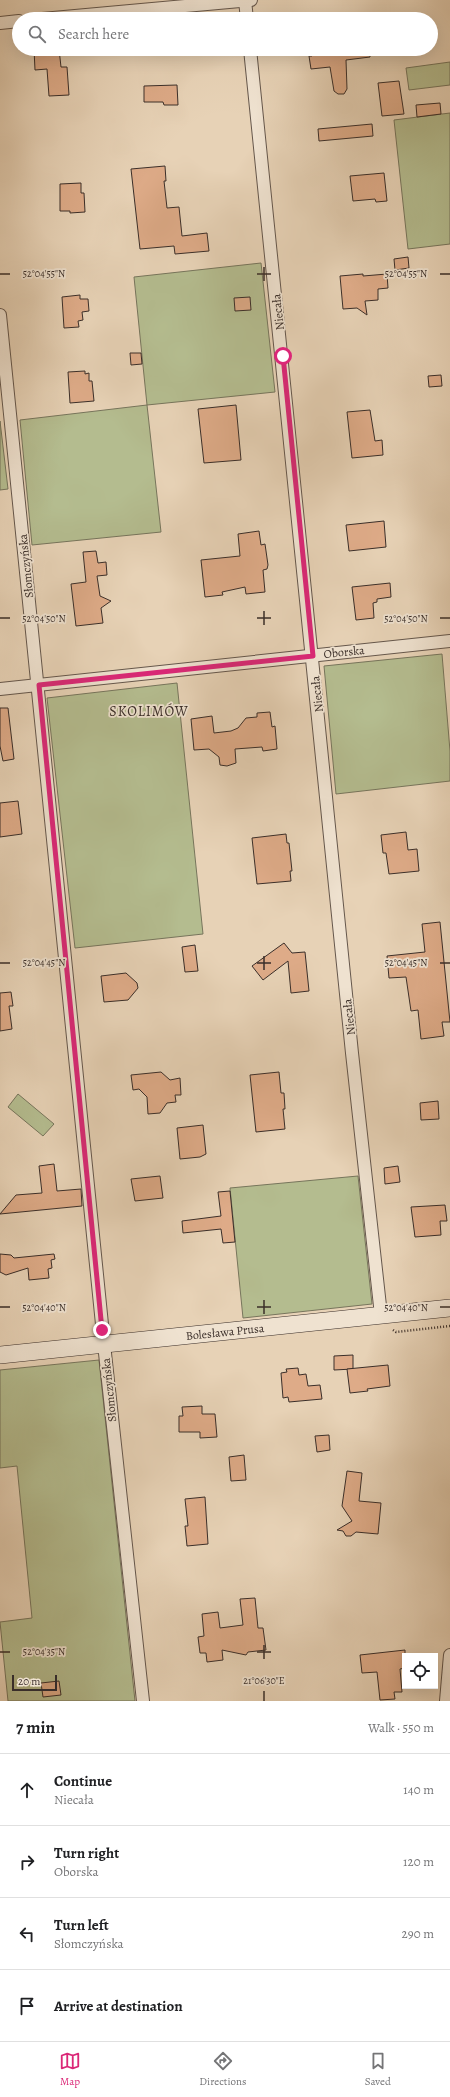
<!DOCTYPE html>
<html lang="en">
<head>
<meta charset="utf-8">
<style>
	:root { --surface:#fff; --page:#f6f6f6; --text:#202124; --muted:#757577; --line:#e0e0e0; --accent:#db2777 }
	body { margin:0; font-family:Alegreya,serif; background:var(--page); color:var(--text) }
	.controls { position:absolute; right:12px; bottom:12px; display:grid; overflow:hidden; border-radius:0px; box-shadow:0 4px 16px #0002 }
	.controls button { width:36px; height:36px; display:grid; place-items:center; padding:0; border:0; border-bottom:1px solid var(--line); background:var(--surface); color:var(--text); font:20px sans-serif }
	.scale { position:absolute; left:12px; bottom:10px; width:45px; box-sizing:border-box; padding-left:4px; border:2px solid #3a2e29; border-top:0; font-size:11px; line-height:14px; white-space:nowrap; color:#3a2e29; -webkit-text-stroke:3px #efe2d0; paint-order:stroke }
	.stop { position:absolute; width:12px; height:12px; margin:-9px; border:3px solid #db2777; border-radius:50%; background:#fff }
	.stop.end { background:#db2777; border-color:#fff; box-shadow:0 1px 4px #0008 }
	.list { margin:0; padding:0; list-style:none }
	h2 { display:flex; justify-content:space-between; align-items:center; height:52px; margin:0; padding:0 16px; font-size:17px }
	h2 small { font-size:13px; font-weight:400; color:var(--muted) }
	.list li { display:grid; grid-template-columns:26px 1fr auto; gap:12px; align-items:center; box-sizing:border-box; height:72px; padding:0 16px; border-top:1px solid var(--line) }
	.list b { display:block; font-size:15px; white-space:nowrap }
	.list p { margin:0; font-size:13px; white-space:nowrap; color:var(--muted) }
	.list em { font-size:13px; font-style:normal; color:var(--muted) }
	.icon { flex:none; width:22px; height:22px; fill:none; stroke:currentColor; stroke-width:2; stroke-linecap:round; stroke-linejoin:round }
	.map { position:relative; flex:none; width:450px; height:1701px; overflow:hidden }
	.search { position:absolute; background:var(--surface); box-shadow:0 4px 16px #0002; left:12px; right:12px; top:12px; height:44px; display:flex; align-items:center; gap:10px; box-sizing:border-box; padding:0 14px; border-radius:22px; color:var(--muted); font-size:15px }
	.sheet { height:340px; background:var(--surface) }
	nav { display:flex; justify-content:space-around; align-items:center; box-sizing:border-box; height:56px; border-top:1px solid var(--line); background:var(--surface); font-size:11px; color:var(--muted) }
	nav a { display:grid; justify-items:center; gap:2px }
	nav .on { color:var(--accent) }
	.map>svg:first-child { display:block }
	.green { fill:#b4bc8f; stroke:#77755c }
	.building { fill:#deab88; stroke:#3a2e29 }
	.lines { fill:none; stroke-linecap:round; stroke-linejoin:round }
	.street-casing { stroke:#65574c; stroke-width:14 }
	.secondary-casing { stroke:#3a2e29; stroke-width:18 }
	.path { stroke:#3a2e29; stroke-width:2.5; stroke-dasharray:1 2; stroke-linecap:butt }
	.street { stroke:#efe2d0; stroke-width:12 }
	.secondary { stroke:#efe2d0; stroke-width:17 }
	.route { stroke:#db2777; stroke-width:5 }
	.ticks { fill:none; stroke:#3a2e29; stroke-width:1.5 }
	.labels { text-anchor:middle; stroke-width:3.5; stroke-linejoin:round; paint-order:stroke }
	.street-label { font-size:12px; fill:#3a2e29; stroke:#efe2d0 }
	.quarter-label { font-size:14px; letter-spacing:1px; fill:#3a2e29; stroke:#efe2d0 }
	.ticks-label { font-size:10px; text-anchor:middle; fill:#3a2e29; stroke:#efe2d0; stroke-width:3.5; stroke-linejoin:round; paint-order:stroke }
</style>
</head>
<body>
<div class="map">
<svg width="450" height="1701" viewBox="0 0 450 1701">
	<rect width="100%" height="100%" fill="#e7d2b6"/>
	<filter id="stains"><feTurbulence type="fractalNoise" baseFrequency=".005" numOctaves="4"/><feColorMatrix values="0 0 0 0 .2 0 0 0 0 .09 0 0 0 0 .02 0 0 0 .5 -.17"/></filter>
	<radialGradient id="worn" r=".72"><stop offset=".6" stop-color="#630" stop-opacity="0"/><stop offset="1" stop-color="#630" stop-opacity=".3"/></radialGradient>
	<!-- green -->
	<g class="green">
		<path d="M450 62V85L409 90 406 68Z"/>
		<path d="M450 113V244L408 249 394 120Z"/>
		<path d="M261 263 275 392 147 405 161 532 32 545 20 420 147 405 134 277Z"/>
		<path d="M0 421 8 489 0 490Z"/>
		<path d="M442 654 450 751V781L336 794 324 666Z"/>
		<path d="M177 683 203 934 75 948 47 698Z"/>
		<path d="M18 1094 54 1124 43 1136 8 1107Z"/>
		<path d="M358 1176 372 1304 243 1318 230 1188Z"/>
		<path d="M99 1360 135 1701H8L0 1622 32 1618 17 1466 0 1468V1370Z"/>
	</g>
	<!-- building -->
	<g class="building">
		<path d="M34 49H59L61 67H67L69 95 49 96 47 69 35 70Z"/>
		<path d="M312 49H370V57L346 60 347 89 344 94H338L334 91 330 67 311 69 309 56H312Z"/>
		<path d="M399 81 404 114 382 116 378 83Z"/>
		<path d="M177 85 178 105H164L163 102H144V86Z"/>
		<path d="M440 103 441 114 417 117 416 105Z"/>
		<path d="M372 124 373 136 319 141 318 129Z"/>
		<path d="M165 166 166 181H164L167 208 179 207 182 236 207 233 209 251 175 254 174 246 140 249 131 169Z"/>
		<path d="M384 173 387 201 376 202 375 199 353 201 350 176Z"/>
		<path d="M81 183V193H84L85 212 70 213V211H60V184Z"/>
		<path d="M408 257 409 268 395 270 394 259Z"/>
		<path d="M363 274V276L387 274 388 288 378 289V300L365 301 367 315 357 308 343 309 340 276Z"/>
		<path d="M80 295V299H88L89 311 82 312 83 320 78 321 79 327 64 328 62 297Z"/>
		<path d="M250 297 251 310 235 311 234 298Z"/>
		<path d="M130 353H141L142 364 131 365Z"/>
		<path d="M85 371V374L89 373V381H92L94 401 70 403 68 372Z"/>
		<path d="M441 375 442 386 429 387 428 376Z"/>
		<path d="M236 405 241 460 204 463 198 409Z"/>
		<path d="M370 410 375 441 382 440 383 455 352 458 347 412Z"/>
		<path d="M384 521 386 547 349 551 346 525Z"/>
		<path d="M259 531 261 545 265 544 268 565 267 569 263 570 265 592 246 594 245 587 222 592 223 595 205 597 201 560 240 556 238 534Z"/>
		<path d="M96 551 98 563 106 562 107 575 97 576 100 596 111 601 101 608 103 623 76 626 71 584 86 582 83 552Z"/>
		<path d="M390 583 391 597 377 599V602L373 603 374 618 356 620 352 587Z"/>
		<path d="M0 708H8L14 759 3 761 0 746Z"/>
		<path d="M270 712 272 727 275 726 277 749 263 751 262 747 235 749 236 763 227 766 220 765 219 757 209 749 194 750 191 719 212 716 214 733 231 731 238 728 246 718 257 717V713Z"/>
		<path d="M18 801 22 834 0 837V803Z"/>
		<path d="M406 832 408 850 417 849 419 871 389 874 386 853H383L381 835Z"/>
		<path d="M286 834 287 843H289L292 871H290L291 881 257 884 252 838Z"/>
		<path d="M440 922 450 1022H442L444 1036 421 1039 418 1010 411 1011 406 977 389 978 387 956 425 952 422 924Z"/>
		<path d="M284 943 292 953 305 952 309 991 291 993 288 961 263 980 252 966Z"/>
		<path d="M195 945 198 971 185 972 182 947Z"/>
		<path d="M126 973 137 983 138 988 128 1000 104 1002 101 976Z"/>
		<path d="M11 992 13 1006H9L12 1029 0 1031V993Z"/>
		<path d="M161 1072 170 1080 180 1078 181 1095H175L176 1102 167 1103 160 1113 148 1114 147 1097 139 1089 133 1090 131 1075Z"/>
		<path d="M279 1072 281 1093H284L285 1109H283L285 1129 256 1132 250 1075Z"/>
		<path d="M438 1101 439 1119 421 1120 420 1103Z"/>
		<path d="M203 1125 206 1154 200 1157 180 1159 177 1128Z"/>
		<path d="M54 1164 57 1191 81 1189 82 1206 0 1214 16 1195 42 1193 39 1166Z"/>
		<path d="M398 1166 400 1182 385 1184 384 1168Z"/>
		<path d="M160 1176 163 1198 135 1201 131 1179Z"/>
		<path d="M230 1191 235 1242 223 1243 221 1229 183 1233 182 1221 221 1216 218 1192Z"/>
		<path d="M445 1205 447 1221H440L441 1235 415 1237 411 1207Z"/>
		<path d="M0 1254 11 1255 14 1258 54 1254 55 1259 51 1260 52 1268 48 1269 49 1278 29 1280 28 1268 6 1275 0 1272Z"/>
		<path d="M353 1355V1369L334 1370V1356Z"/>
		<path d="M388 1365 390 1386 367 1389 368 1391 350 1393 347 1369Z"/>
		<path d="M298 1368 299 1375 306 1374 308 1386 320 1385 322 1399 289 1402 288 1397 283 1398 281 1373 287 1372 286 1369Z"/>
		<path d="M202 1406V1414H215L217 1437 200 1438V1432H179V1416H183L182 1407Z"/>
		<path d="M329 1435 330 1450 317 1452 315 1436Z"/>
		<path d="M244 1455 246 1480 231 1481 229 1457Z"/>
		<path d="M347 1471 362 1473 359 1501 381 1503 378 1534 356 1532 351 1536H346L343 1531 337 1530 352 1521 342 1506Z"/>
		<path d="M205 1497 208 1544 187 1546 185 1526H188L185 1499Z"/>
		<path d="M255 1598 258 1628H263L266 1650 248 1652 246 1655 222 1650 223 1660 207 1662 206 1653H200L198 1637 204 1636 202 1614 218 1612 220 1628 243 1625 240 1599Z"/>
		<path d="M405 1650V1668L400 1669 402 1692H394L395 1699 380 1700 377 1672 362 1673 360 1655Z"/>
		<path d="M59 1681 61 1695 43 1697 41 1683Z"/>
	</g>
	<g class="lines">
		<!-- street casing -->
		<g class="street-casing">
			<g id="street">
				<path d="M245 1 247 19"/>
				<path d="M42 19 251 0"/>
				<path d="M0 23 19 21"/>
				<path d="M250 49 352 1053 381 1315"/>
				<path d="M0 315 104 1344 143 1701"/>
				<path d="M0 689 450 641"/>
				<path d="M446 1701 450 1655"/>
			</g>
		</g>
		<!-- secondary casing -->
		<g class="secondary-casing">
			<path id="secondary" d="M0 1355 450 1308"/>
		</g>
		<!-- path -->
		<path class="path" d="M393 1330 396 1332 450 1326"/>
		<!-- street -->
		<use href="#street" class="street"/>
		<!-- secondary -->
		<use href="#secondary" class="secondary"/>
	</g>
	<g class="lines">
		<!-- route -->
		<path class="route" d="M102 1330 39 685 313 656 283 356"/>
	</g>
	<!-- ticks -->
	<path class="ticks" d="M264 267V281M0 274H10M257 274H271M440 274H450M264 611V625M0 618H10M257 618H271M440 618H450M264 956V970M0 963H10M257 963H271M440 963H450M264 1300V1314M0 1307H10M257 1307H271M440 1307H450M264 1645V1659M0 1652H10M257 1652H271M264 1691V1701"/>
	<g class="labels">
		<!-- street labels -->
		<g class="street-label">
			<text transform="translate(278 312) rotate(-96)" y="4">Niecała</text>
			<text transform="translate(26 566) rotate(-96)" y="4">Słomczyńska</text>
			<text transform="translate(344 652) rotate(-6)" y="4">Oborska</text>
			<text transform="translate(317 694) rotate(-96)" y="4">Niecała</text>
			<text transform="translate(349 1017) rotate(-96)" y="4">Niecała</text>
			<text transform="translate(225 1332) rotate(-6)" y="4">Bolesława Prusa</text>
			<text transform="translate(109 1390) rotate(-96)" y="4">Słomczyńska</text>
		</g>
		<!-- quarter labels -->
		<g class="quarter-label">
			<text x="149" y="716">SKOLIMÓW</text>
		</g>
	</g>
	<g class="ticks-label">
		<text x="44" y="277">52°04'55"N</text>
		<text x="406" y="277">52°04'55"N</text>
		<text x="44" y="622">52°04'50"N</text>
		<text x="406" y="622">52°04'50"N</text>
		<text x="44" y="966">52°04'45"N</text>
		<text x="406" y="966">52°04'45"N</text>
		<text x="44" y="1311">52°04'40"N</text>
		<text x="406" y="1311">52°04'40"N</text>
		<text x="44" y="1655">52°04'35"N</text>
		<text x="264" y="1684">21°06'30"E</text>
	</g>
	<rect width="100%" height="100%" filter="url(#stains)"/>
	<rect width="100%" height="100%" fill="url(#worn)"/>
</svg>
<div class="controls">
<button><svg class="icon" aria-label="locate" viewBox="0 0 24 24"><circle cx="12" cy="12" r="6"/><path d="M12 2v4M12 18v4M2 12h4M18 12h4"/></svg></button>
</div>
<div class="scale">20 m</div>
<div class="stop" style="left:283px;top:356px"></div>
<div class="stop end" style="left:102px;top:1330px"></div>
<div class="search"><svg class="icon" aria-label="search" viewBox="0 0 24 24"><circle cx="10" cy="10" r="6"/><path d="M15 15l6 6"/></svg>Search here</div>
</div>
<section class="sheet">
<h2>7 min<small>Walk · 550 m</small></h2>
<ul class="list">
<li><svg class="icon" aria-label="ahead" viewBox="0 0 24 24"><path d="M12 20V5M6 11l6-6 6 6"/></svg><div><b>Continue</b><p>Niecała</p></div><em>140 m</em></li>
<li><svg class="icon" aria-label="right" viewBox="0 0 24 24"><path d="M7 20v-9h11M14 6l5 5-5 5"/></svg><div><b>Turn right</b><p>Oborska</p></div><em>120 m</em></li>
<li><svg class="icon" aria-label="left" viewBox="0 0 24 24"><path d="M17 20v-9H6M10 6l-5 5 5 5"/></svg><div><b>Turn left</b><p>Słomczyńska</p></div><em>290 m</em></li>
<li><svg class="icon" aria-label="arrive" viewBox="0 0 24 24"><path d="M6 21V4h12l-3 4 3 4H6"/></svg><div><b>Arrive at destination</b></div></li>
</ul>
</section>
<nav>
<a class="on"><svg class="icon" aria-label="map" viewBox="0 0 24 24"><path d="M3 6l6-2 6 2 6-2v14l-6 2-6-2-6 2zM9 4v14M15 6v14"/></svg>Map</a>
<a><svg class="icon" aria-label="directions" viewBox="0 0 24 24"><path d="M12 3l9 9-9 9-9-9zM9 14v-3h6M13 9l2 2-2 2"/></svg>Directions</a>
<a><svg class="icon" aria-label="saved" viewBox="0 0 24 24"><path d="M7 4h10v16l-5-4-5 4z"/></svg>Saved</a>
</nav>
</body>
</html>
